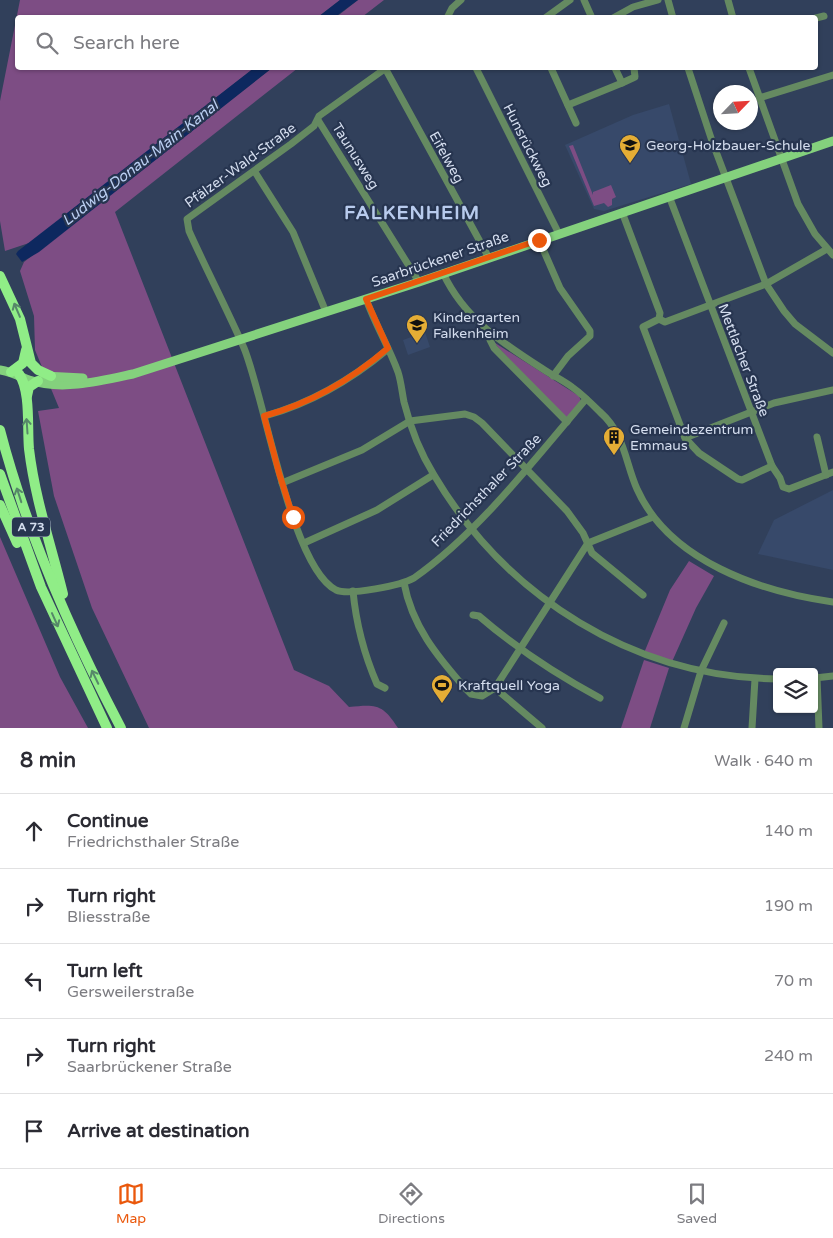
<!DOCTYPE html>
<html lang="en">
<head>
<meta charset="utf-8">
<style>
	:root { --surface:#fff; --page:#f2f2f3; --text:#2b2b33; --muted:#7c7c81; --line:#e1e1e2; --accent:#ea580c }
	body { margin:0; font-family:"Varela Round",sans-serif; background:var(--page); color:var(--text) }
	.controls { position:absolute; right:15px; bottom:15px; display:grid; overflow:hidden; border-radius:5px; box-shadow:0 1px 4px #0004 }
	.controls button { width:45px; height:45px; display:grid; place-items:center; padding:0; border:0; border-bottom:1px solid var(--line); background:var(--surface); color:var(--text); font:25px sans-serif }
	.compass { position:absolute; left:713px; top:85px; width:45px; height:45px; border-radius:50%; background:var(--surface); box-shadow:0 1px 4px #0004; rotate:65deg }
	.stop { position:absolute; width:15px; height:15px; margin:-11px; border:4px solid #ea580c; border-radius:50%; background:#fff }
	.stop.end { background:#ea580c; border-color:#fff; box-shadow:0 1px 5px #0008 }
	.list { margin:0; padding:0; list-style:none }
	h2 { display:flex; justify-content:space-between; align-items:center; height:65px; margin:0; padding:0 20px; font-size:21px }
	h2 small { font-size:16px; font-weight:400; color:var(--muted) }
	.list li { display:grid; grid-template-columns:32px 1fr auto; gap:15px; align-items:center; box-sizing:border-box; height:75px; padding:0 20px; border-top:1px solid var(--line) }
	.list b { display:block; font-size:19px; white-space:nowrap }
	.list p { margin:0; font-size:16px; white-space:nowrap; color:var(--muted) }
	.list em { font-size:16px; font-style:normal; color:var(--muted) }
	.icon { flex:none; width:28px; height:28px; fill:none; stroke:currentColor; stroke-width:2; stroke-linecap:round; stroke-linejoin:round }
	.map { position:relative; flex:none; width:833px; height:728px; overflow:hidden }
	.search { position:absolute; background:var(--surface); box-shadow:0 1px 4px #0004; left:15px; right:15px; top:15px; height:55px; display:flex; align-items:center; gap:12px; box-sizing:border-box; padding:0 18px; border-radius:5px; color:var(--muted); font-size:19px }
	.sheet { height:440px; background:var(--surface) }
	nav { display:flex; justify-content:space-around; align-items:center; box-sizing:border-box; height:70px; border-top:1px solid var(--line); background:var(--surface); font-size:14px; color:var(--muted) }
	nav a { display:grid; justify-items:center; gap:2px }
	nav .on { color:var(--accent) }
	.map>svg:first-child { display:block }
	.built { fill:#37496a }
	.green { fill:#7d4d84 }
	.water { fill:#0d285f }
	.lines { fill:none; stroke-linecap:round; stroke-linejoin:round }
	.minor { stroke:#658a61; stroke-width:7 }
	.major { stroke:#84d17d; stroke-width:9 }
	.highway { stroke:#90ed87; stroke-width:10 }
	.oneway { stroke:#568869 }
	.route { stroke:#ea580c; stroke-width:6 }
	.labels { text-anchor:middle; stroke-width:4.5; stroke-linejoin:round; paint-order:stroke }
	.shield { fill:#273550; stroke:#a0abbf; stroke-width:1 }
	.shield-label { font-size:12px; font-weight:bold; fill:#d4ddee }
	.street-label { font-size:14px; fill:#d4ddee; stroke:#273550 }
	.poi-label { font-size:14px; fill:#d4ddee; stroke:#273550; text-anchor:start }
	.water-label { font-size:15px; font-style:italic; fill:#bbcff2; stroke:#273550 }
	.district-label { font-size:19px; font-weight:bold; letter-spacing:1px; fill:#b8cbed; stroke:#273550 }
</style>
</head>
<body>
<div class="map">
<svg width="833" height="728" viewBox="0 0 833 728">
	<rect width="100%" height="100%" fill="#31405b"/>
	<!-- built -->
	<g class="built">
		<path d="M669 104 691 184 604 211 594 209 565 145 633 115Z"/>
		<path d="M425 332 430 347 408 355 403 340Z"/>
		<path d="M833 490V570L758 554 774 520Z"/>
	</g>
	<!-- green -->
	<g class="green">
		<path d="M20 0H340L318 17 18 18V68H254L32 242 5 251 0 221V101Z"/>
		<path d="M358 0H384L362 17 335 18Z"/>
		<path d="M272 68H298L115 212 294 670 329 686 349 707C376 704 383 704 398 728H149L92 608 54 496 38 411 59 408 35 350 34 316 20 271 24 262Z"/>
		<path d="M573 145 593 195V192L611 185 616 197 612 199V205L608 207 604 203 594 206 569 146Z"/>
		<path d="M492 341 579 396 581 401 566 419Z"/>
		<path d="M0 537 60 677 88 728H0Z"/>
		<path d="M689 561 714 576 696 608 671 664 644 653 670 590Z"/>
		<path d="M644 660 669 668 650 728H621Z"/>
	</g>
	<!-- water -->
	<g class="water">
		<path d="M340 0H358L335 17H318Z"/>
		<path d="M254 68H272L39 252 22 262 16 254 18 251Z"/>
	</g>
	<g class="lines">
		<!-- minor -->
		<g class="minor">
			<path d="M584 0 592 18"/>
			<path d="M668 0 673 18"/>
			<path d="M728 0 733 18"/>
			<path d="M447 18 452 8 461 0"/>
			<path d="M545 18 570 0"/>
			<path d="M613 18 633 7 658 0"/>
			<path d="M816 18 824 16"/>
			<path d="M385 68 489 258"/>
			<path d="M386 68 319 116 314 126 291 144 187 219 189 231C207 271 227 309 244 348 265 399 291 567 336 590 349 596 402 585 414 578 478 533 535 459 586 399"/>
			<path d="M476 68 559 234"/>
			<path d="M551 68 576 123"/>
			<path d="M688 68 712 141 766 284 784 311 795 324 833 353"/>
			<path d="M749 68 798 204 815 234 833 255"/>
			<path d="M622 83 635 77 634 68"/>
			<path d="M759 98 833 75"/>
			<path d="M568 105 622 83 615 68"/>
			<path d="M318 120 419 282"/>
			<path d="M255 172 293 232 326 312"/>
			<path d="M669 196 772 466 780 478 783 487 789 489 833 472"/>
			<path d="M622 212 660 313 659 319 643 327 685 438 699 453 738 479 742 480 772 466"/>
			<path d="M539 240 560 288 590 331V336L568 356 553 376"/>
			<path d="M443 273C465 320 504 344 546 371 554 376 564 381 572 387 582 394 591 403 600 412 625 434 625 462 637 489 669 561 761 592 833 602"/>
			<path d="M366 299C375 324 389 347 398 372 401 381 402 392 404 402 410 426 421 454 434 475 507 598 634 677 777 679"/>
			<path d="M659 319 665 322 766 284 827 249"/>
			<path d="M492 336 490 340 494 348 567 422"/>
			<path d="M265 416C312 403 351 380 388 349"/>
			<path d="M817 437 826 475"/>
			<path d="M685 438 774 403 833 390"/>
			<path d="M282 483 362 450 410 421 465 414 474 417 482 423 567 511 583 533 592 553 643 595"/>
			<path d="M304 543 377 510 433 475"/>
			<path d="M404 583C412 626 437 656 465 688L471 694 482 696 495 688 588 543 653 517"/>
			<path d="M353 591C356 623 364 654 377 684L385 688"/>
			<path d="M473 615 479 616C516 648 557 675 600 698"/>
			<path d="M817 677 819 728"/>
			<path d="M815 678 833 676"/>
			<path d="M495 688 542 728"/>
			<path d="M684 728 701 671 724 623"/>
			<path d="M752 728 755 679"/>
		</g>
		<!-- major -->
		<g class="major">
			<path d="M0 370C11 372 19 376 29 380 62 391 101 381 133 374L419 282 833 141"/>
			<path d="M44 376 83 378"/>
		</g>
		<!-- highway -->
		<g class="highway">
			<path d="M0 276 20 319 31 363 38 370 51 376"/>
			<path d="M11 372 23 363 26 350"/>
			<path d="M19 374C31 391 27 428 29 449 35 499 51 545 63 594"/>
			<path d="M27 396 29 387 38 381"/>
			<path d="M0 430C27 534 71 633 121 728"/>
			<path d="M0 474 41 587 107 728"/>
			<path d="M0 505 17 543"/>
		</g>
	</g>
	<!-- one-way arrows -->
	<defs><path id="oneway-shaft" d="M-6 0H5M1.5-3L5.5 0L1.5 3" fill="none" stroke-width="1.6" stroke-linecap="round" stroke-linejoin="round" transform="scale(1.25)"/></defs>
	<g class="oneway">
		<use href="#oneway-shaft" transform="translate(17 310) rotate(-113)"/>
		<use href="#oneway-shaft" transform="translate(27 426) rotate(-94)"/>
		<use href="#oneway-shaft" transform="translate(19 495) rotate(-108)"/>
		<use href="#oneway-shaft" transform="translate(55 620) rotate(66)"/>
		<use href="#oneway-shaft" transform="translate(95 677) rotate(-116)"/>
	</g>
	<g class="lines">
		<!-- route -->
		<path class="route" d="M293 517 279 473 264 416C312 403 351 380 388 348L366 299 539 240"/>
	</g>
	<!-- icons -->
	<defs>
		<g id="school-pin" transform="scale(1.125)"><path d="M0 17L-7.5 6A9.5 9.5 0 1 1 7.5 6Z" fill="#e5ad35" stroke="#273550"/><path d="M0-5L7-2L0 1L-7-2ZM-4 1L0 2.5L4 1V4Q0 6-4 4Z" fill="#111"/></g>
		<g id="building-pin" transform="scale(1.125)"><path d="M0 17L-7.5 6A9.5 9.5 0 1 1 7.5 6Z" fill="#e5ad35" stroke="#273550"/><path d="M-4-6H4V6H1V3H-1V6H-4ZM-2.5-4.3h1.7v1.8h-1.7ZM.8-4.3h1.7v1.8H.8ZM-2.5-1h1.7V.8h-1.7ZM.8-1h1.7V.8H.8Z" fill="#111"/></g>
		<g id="stadium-pin" transform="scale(1.125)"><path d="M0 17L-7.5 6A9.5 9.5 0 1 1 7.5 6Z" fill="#e5ad35" stroke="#273550"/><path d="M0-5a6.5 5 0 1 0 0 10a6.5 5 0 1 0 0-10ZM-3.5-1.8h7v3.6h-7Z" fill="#111"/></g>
	</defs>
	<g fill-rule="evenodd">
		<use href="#school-pin" x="630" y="145"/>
		<use href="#school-pin" x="417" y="325"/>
		<use href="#building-pin" x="614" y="437"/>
		<use href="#stadium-pin" x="442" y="685"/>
	</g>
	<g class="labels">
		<!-- shield labels -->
		<rect class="shield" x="12" y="517.5" width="38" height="19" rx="4"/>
		<g class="shield-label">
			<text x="31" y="531">A 73</text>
		</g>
		<!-- street labels -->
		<g class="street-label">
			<text transform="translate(528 145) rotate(63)" y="5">Hunsrückweg</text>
			<text transform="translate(356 156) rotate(58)" y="5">Taunusweg</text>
			<text transform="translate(447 157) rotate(61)" y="5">Eifelweg</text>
			<text transform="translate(240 165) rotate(-36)" y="5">Pfälzer-Wald-Straße</text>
			<text transform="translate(440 259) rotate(-19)" y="5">Saarbrückener Straße</text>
			<text transform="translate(744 360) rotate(69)" y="5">Mettlacher Straße</text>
			<text transform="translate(486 490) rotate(-46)" y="5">Friedrichsthaler Straße</text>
		</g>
		<!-- poi labels -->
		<g class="poi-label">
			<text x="646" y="150">Georg-Holzbauer-Schule</text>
			<text x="433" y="322">Kindergarten<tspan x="433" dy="16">Falkenheim</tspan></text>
			<text x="630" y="434">Gemeindezentrum<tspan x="630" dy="16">Emmaus</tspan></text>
			<text x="458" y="690">Kraftquell Yoga</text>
		</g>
		<!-- water labels -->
		<g class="water-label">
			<text transform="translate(140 163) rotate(-38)" y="5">Ludwig-Donau-Main-Kanal</text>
		</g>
		<!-- district labels -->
		<g class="district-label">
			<text x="412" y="219">FALKENHEIM</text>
		</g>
	</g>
</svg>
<div class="controls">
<button><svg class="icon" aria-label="layers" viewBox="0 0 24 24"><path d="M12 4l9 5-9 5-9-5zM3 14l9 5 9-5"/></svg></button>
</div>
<svg class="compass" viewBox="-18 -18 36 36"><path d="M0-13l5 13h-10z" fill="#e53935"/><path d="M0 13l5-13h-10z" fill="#7c7c81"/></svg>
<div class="stop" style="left:293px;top:517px"></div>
<div class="stop end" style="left:539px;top:240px"></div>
<div class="search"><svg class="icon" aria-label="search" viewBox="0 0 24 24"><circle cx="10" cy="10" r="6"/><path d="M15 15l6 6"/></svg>Search here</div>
</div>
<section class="sheet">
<h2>8 min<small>Walk · 640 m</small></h2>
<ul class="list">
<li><svg class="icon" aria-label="ahead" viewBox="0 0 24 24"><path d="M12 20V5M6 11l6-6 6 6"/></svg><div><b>Continue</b><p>Friedrichsthaler Straße</p></div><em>140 m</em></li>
<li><svg class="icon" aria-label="right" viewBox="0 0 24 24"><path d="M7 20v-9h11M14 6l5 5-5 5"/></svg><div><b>Turn right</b><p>Bliesstraße</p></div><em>190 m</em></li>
<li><svg class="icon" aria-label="left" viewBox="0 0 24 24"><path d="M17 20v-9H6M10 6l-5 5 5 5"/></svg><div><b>Turn left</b><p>Gersweilerstraße</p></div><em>70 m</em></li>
<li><svg class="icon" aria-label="right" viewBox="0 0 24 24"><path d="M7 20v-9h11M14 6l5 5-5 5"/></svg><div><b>Turn right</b><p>Saarbrückener Straße</p></div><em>240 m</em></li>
<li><svg class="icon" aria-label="arrive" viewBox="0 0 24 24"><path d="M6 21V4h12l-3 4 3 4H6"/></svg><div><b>Arrive at destination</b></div></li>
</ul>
</section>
<nav>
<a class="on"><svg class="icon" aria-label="map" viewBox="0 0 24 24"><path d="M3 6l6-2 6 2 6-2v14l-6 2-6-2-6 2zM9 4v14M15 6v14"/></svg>Map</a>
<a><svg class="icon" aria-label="directions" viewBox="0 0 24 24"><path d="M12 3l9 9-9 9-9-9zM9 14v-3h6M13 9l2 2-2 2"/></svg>Directions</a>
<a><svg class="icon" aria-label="saved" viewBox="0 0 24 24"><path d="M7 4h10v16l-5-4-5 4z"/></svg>Saved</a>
</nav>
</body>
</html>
